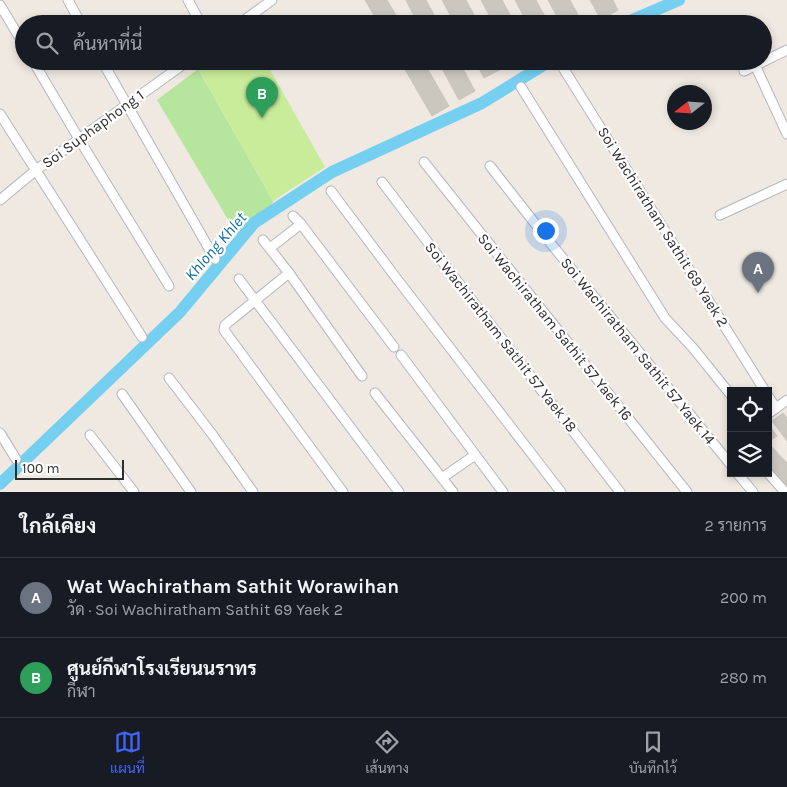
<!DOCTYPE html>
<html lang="th">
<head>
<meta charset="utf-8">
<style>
	:root { --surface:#171b24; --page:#242831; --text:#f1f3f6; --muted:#9ea1a6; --line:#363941; --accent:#4264fb }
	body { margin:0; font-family:Karla,Sarabun,sans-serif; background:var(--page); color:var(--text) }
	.controls { position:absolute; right:15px; bottom:15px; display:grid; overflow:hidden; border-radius:0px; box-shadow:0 2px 8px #0003 }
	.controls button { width:45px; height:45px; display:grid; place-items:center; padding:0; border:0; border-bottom:1px solid var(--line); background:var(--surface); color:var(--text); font:25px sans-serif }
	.compass { position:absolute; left:667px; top:85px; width:45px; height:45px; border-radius:50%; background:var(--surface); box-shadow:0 2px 8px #0003; rotate:253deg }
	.scale { position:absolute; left:15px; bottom:12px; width:109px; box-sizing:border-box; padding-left:5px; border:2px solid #2e2e2e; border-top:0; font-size:14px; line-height:18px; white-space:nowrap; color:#2e2e2e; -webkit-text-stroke:4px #fff; paint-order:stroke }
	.you { position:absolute; left:545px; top:230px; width:18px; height:18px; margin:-12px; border:4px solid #fff; border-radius:50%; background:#1a73e8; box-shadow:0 0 0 8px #1a73e833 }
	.badge { display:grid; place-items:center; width:32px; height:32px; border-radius:50%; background:var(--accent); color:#fff; font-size:16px; font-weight:700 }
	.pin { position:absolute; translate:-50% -41px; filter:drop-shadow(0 1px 2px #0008) }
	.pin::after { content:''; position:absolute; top:26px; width:18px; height:15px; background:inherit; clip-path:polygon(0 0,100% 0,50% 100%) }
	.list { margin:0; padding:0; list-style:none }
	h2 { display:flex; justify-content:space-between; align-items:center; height:65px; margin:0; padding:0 20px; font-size:21px }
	h2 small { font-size:16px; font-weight:400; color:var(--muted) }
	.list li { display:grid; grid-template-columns:32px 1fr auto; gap:15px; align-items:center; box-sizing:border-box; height:80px; padding:0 20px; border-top:1px solid var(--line) }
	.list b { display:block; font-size:19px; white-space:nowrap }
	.list p { margin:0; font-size:16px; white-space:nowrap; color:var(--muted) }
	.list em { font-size:16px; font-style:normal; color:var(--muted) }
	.icon { flex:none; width:28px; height:28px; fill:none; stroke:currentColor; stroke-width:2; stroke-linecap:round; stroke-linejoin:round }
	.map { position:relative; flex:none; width:787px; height:492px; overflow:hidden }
	.search { position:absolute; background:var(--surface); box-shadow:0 2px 8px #0003; left:15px; right:15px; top:15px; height:55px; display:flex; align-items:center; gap:12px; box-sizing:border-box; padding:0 18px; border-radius:28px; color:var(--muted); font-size:19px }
	.sheet { height:225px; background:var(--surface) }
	nav { display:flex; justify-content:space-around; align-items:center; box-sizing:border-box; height:70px; border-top:1px solid var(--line); background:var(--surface); font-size:14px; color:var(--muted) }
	nav a { display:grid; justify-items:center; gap:2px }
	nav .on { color:var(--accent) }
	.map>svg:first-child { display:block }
	.green { fill:#b6e59e }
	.pitch { fill:#c9ec9a }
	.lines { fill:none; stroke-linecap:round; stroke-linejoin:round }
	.river { stroke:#75cff0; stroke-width:12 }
	.building { fill:#cbc7bf; stroke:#cbc5ba }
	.minor-casing { stroke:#b4b7c1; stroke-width:11 }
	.minor { stroke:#fff; stroke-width:9 }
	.labels { text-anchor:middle; stroke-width:4.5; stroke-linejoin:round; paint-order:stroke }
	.street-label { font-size:15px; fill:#2e2e2e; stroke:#fff }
	.water-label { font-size:16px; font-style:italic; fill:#0d6fa3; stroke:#fff }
</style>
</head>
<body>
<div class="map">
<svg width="787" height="492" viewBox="0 0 787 492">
	<rect width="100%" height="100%" fill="#efe9e1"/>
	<!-- green -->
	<path class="green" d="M198 69 273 201 270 210 251 222 239 238 157 100Z"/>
	<!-- pitch -->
	<path class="pitch" d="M200 61H265L325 167 273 201 196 65Z"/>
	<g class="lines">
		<!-- river -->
		<g class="river">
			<path d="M623 24 679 0"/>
			<path d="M0 484 180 312 254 223 332 172 482 103 550 61"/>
		</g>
	</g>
	<!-- building -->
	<g class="building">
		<path d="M365 0H387L401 24H379Z"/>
		<path d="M406 0H426L439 24H418Z"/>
		<path d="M442 0H466L479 24H455Z"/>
		<path d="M481 0H502L515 24H494Z"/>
		<path d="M515 0H536L549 24H528Z"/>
		<path d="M548 0H570L583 24H561Z"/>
		<path d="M590 0H613L618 10 601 20Z"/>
		<path d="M400 61H423L449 106 432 116Z"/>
		<path d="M438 61H459L475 91 459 100Z"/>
		<path d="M475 61H499L503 68 484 78Z"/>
		<path d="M783 413 787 418V441L772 421Z"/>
		<path d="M768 424 777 436 771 440V446L787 463V490L768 468Z"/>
	</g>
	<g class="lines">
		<!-- minor casing -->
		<g class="minor-casing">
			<g id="minor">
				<path d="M68 0 81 24"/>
				<path d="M188 0 201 24"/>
				<path d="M0 5 24 45"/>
				<path d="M239 24 272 0"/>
				<path d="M33 61 79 139 169 286"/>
				<path d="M102 61 215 259"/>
				<path d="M560 63 765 391"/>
				<path d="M755 65 787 134"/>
				<path d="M744 71 787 50"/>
				<path d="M521 87 665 318 693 348 731 395"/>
				<path d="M0 114 142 337"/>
				<path d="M424 162 687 492"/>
				<path d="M490 166 548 240 731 465"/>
				<path d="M382 182 461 286 620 492"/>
				<path d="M331 191 397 279 561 492"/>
				<path d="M0 200 36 170 188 61"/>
				<path d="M720 215 787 184"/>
				<path d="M293 216 301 224 394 347"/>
				<path d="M263 240 289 273 362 376"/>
				<path d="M270 248 301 224"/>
				<path d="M289 273 225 325 224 330 343 492"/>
				<path d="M239 279 399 492"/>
				<path d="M401 355 503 492"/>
				<path d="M169 378 212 434 253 492"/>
				<path d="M375 393 453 492"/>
				<path d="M122 394 191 492"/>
				<path d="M768 396 776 408"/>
				<path d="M768 414 787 400"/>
				<path d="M0 433 16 459"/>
				<path d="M90 435 134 492"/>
				<path d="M737 473 753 492"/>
				<path d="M768 473 785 492"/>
				<path d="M442 478 475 455"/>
			</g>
		</g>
		<!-- minor -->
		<use href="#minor" class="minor"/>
	</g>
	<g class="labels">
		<!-- street labels -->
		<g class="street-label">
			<text transform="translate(93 129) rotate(-36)" y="5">Soi Suphaphong 1</text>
			<text transform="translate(663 227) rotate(58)" y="5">Soi Wachiratham Sathit 69 Yaek 2</text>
			<text transform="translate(555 327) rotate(51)" y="5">Soi Wachiratham Sathit 57 Yaek 16</text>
			<text transform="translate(501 337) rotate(52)" y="5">Soi Wachiratham Sathit 57 Yaek 18</text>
			<text transform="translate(638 351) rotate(51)" y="5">Soi Wachiratham Sathit 57 Yaek 14</text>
		</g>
		<!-- water labels -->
		<g class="water-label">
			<text transform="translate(215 246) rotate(-49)" y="6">Khlong Khlet</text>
		</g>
	</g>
</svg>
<div class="controls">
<button><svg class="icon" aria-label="locate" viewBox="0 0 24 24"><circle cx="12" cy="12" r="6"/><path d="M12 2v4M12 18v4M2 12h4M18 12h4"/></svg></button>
<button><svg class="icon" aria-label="layers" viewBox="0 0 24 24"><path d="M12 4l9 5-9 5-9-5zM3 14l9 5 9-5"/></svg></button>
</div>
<svg class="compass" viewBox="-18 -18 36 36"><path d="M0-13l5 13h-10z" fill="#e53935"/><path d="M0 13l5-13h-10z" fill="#9ea1a6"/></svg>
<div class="scale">100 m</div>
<div class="you"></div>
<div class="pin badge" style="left:758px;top:293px;background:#6b7280">A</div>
<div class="pin badge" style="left:262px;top:118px;background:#2e9e5b">B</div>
<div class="search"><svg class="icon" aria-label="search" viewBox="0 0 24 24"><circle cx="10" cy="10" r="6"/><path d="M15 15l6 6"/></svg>ค้นหาที่นี่</div>
</div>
<section class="sheet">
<h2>ใกล้เคียง<small>2 รายการ</small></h2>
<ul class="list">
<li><span class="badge" style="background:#6b7280">A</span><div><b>Wat Wachiratham Sathit Worawihan</b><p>วัด · Soi Wachiratham Sathit 69 Yaek 2</p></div><em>200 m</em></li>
<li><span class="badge" style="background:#2e9e5b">B</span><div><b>ศูนย์กีฬาโรงเรียนนราทร</b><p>กีฬา</p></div><em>280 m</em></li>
</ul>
</section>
<nav>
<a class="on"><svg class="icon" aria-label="map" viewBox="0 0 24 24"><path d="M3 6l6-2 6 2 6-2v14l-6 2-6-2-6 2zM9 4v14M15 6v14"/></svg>แผนที่</a>
<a><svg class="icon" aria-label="directions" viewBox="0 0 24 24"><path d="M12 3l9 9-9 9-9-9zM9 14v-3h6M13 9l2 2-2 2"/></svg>เส้นทาง</a>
<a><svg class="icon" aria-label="saved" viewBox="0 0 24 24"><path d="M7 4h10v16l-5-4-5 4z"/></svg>บันทึกไว้</a>
</nav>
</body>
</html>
